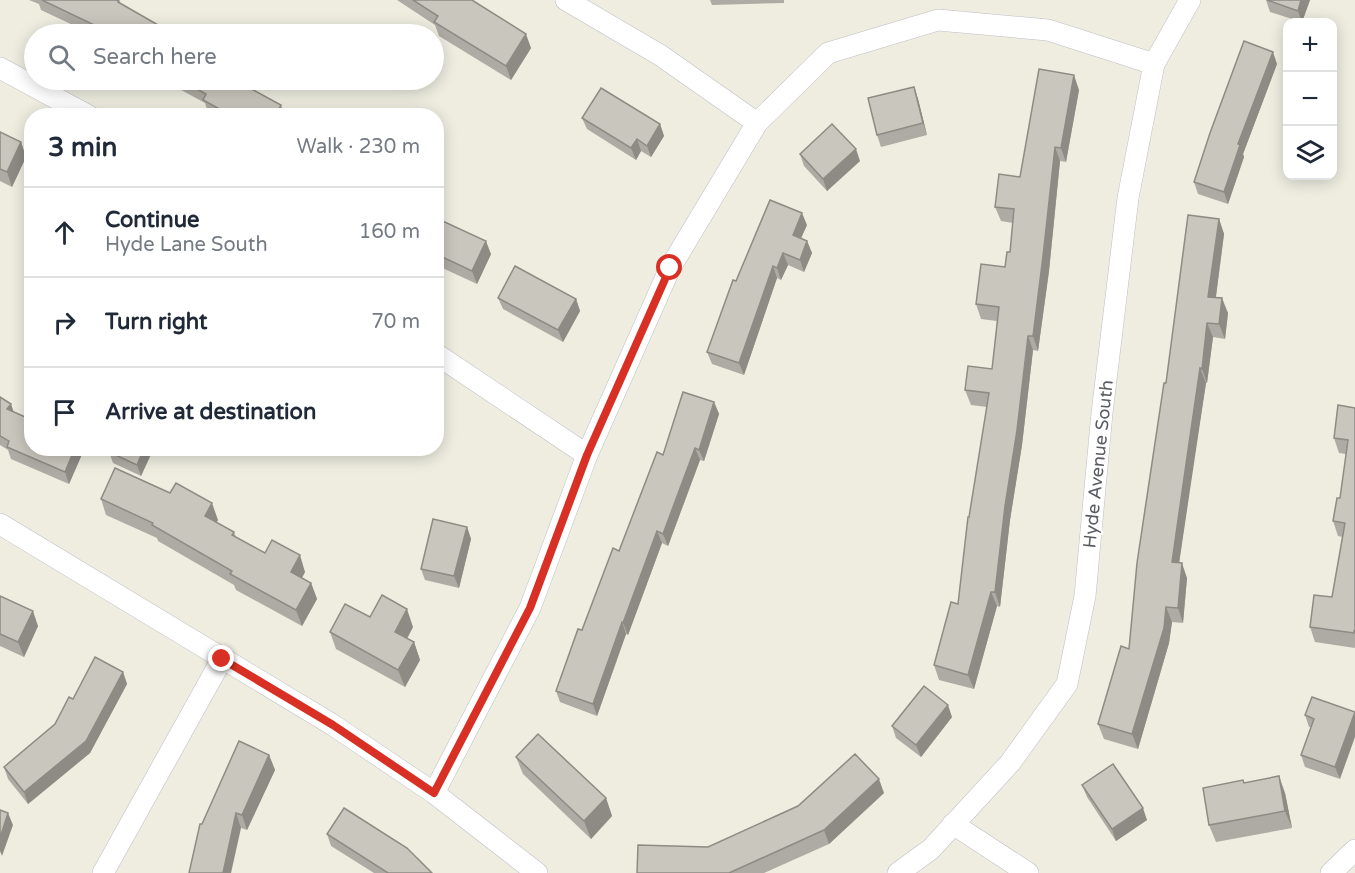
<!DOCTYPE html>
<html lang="en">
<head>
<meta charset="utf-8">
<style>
	:root { --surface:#fff; --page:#f6f6f7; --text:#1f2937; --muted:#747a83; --line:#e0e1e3 }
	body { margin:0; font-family:"Varela Round",sans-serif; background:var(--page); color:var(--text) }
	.controls { position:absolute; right:18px; top:18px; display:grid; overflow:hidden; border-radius:12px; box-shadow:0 3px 15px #0003 }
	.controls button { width:54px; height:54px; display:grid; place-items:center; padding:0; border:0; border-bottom:2px solid var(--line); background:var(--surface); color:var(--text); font:30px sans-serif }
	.stop { position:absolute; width:18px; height:18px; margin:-14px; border:4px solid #d93025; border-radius:50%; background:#fff }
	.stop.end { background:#d93025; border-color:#fff; box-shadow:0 2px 6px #0008 }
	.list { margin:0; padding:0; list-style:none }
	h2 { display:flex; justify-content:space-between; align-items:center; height:78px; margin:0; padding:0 24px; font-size:26px }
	h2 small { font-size:20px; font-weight:400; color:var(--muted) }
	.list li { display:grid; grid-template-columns:39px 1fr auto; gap:18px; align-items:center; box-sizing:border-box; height:90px; padding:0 24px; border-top:2px solid var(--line) }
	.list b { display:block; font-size:22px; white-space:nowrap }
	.list p { margin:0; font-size:20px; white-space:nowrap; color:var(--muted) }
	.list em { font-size:20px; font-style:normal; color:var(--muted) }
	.icon { flex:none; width:33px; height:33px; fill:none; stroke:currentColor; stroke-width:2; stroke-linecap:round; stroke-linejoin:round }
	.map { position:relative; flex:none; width:1355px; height:873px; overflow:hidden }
	.search { position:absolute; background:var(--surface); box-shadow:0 3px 15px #0003; left:24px; top:24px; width:420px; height:66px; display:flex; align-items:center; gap:15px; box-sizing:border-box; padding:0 21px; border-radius:33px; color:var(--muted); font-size:22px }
	.panel { position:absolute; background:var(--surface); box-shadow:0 3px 15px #0003; left:24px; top:108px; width:420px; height:348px; border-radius:24px }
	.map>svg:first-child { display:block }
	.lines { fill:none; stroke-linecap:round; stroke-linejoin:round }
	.minor-casing { stroke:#bebfc6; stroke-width:22 }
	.minor { stroke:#fff; stroke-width:21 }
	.wall { fill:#adaba3 }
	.shaded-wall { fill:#8d8b84 }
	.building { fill:#c9c7bd; stroke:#8d8b84; stroke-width:1.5 }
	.route { stroke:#d93025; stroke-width:8 }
	.labels { text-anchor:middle; stroke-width:4.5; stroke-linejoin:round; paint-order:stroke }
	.street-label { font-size:18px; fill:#595c63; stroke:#fff }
</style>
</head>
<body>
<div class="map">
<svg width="1355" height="873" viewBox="0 0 1355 873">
	<rect width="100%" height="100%" fill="#eeede0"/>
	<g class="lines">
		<!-- minor casing -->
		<g class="minor-casing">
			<g id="minor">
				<path d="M566 0 660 55 757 123"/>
				<path d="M0 68 89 116"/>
				<path d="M436 354 587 455"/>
				<path d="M0 524 333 725 434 793 537 873"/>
				<path d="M434 793 530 608 587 455 670 268 757 123 828 53 938 20 1048 30 1154 64"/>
				<path d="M953 824 1028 873"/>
				<path d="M103 873 222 659"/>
				<path d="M898 873 931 849 1010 763 1067 684 1085 596 1102 413 1128 198 1154 64 1190 0"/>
				<path d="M1331 873 1355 850"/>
			</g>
		</g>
		<!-- minor -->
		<use href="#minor" class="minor"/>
	</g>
	<!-- wall -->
	<g class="wall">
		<path d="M29 0H116L120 3 172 34H92L41 10 39 4Z"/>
		<path d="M397 0H472L531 48 511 80 439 36 435 25Z"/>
		<path d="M710 0H784V3L712 5Z"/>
		<path d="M1266 0H1310L1302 22 1270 12Z"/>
		<path d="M1277 64 1243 154 1244 157 1228 204 1198 194 1194 182Z"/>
		<path d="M163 80H235L281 105 284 112 289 116H213L208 113 205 103Z"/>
		<path d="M914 87 918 99 927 135 881 147 877 135Z"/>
		<path d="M1079 90 1066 162 1060 161 1049 271 1038 351 1033 350 1022 445 1010 520 1000 607 997 606 974 689 939 680 934 665 958 604 969 517 987 407 971 405 965 390 992 369 997 321 981 319 976 304 1005 267 1010 252 1013 223 1001 221 995 207 1020 177Z"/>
		<path d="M582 118 660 124 664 136 651 157 641 151 636 160 587 129Z"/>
		<path d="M0 132 21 142 26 157 12 187 0 181Z"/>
		<path d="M800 154 860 161 827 191 804 166Z"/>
		<path d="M436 218 491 254 477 284 436 265Z"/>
		<path d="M1219 219 1224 234 1216 297 1228 313 1225 339 1213 337 1207 383H1206L1192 471 1179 563 1187 578 1183 623 1172 622 1169 643 1138 749 1104 739 1098 724 1129 649 1166 383Z"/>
		<path d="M807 225 801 238 807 241 812 253 804 272 788 265 781 280 777 278 744 375 712 364 707 352 736 281Z"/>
		<path d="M498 298 576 299 580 311 563 342 503 309Z"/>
		<path d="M0 397 11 404 13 412 32 448H82L83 452 69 484 11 459 8 450 0 445Z"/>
		<path d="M714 402 719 414 704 461 700 460 668 546 662 543 628 635 626 634 597 716 560 702 556 691 663 455Z"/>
		<path d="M1355 408V648L1315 642 1310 627 1332 597 1343 537 1338 536 1333 521 1340 498 1346 454 1339 453 1334 438Z"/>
		<path d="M110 448H151L152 452 141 476 113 463 109 452Z"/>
		<path d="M101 499 218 520 216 522 234 532 236 537 265 553 305 572 302 578 311 583 317 599 302 626 236 590 234 585 158 541 157 538 106 515Z"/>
		<path d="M467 527 471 539 459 588 425 580 421 569Z"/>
		<path d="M0 596 38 626 24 657 0 646Z"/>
		<path d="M370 617 413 627 407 639 414 642 420 660 405 687 336 649 330 632Z"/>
		<path d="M123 672 127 684 90 753 28 804 8 779 4 767 55 724Z"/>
		<path d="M1312 697 1340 779 1305 767 1301 755 1311 727H1309L1305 715Z"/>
		<path d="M952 717 921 757 896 738 892 726Z"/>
		<path d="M269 755 275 770 247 830 241 828 202 824Z"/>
		<path d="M516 757 606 798 612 816 591 839 523 774Z"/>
		<path d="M1082 785 1147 820 1116 841 1087 797Z"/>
		<path d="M884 793 829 844 764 873H637L708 847Z"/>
		<path d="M1285 793 1292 828 1216 842 1209 825Z"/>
		<path d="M327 834 432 873H374L331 846Z"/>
	</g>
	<!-- shaded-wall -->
	<g class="shaded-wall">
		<path d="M1301 0H1310L1302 22 1298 11Z"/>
		<path d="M526 34 531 48 511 80 506 66Z"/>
		<path d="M1273 52 1277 64 1243 154 1244 157 1228 204 1224 192 1238 144Z"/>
		<path d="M1074 75 1079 90 1066 162 1061 148Z"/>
		<path d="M914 87 918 99 927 135 923 123Z"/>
		<path d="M660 124 664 136 651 157 647 146Z"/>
		<path d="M637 139 641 151 636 160 631 148Z"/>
		<path d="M21 142 26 157 12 187 7 172Z"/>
		<path d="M1055 147 1060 161 1049 271 1038 351 1033 336Z"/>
		<path d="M856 149 860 161 827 191 823 179Z"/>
		<path d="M802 213 807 225 797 247 793 235Z"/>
		<path d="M1219 219 1224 234 1214 311 1208 297Z"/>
		<path d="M486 241 491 254 477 284 472 271Z"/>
		<path d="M807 241 812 253 804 272 800 260Z"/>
		<path d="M783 253 788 265 781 280 777 268Z"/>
		<path d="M773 266 777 278 744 375 739 363Z"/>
		<path d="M1222 298 1228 313 1225 339 1219 324Z"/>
		<path d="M576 299 580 311 563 342 558 330Z"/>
		<path d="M1207 323 1213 337 1207 383 1202 369Z"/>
		<path d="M1028 336 1033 350 1022 445 1010 520 1000 607 995 592 1005 506Z"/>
		<path d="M1200 368 1206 383 1177 577 1172 562Z"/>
		<path d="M714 402 719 414 704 461 699 450Z"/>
		<path d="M11 404 15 416 7 409Z"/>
		<path d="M75 448H82L83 452 69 484 65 472Z"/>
		<path d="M144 448H151L152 452 141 476 137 465Z"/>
		<path d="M695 448 700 460 668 546 663 534Z"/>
		<path d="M212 503 218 520 211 532 205 516Z"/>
		<path d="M467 527 471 539 459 588 454 576Z"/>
		<path d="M657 531 662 543 628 635 623 623Z"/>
		<path d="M300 555 305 572 296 588 291 572Z"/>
		<path d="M1182 563 1187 578 1183 623 1178 608Z"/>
		<path d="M311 583 317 599 302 626 296 610Z"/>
		<path d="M991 592 997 606 974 689 968 675Z"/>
		<path d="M1166 607 1172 622 1169 643 1138 749 1132 734Z"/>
		<path d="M407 609 413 627 401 649 395 632Z"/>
		<path d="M33 611 38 626 24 657 18 642Z"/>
		<path d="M622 622 626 634 597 716 593 704Z"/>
		<path d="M414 642 420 660 405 687 398 670Z"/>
		<path d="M123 672 127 684 90 753 28 804 24 792Z"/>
		<path d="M948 705 952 717 921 757 916 745Z"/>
		<path d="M1355 713V737L1340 779 1335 767Z"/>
		<path d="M269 755 275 770 247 830 242 815Z"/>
		<path d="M1279 776 1285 793 1292 828 1285 811Z"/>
		<path d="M879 779 884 793 829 844 824 830Z"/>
		<path d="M606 798 612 816 591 839 584 821Z"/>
		<path d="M1143 808 1147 820 1116 841 1112 829Z"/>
		<path d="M8 813 13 825 2 856 0 851V838Z"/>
		<path d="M236 813 241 828 231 873H223Z"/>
	</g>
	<!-- building -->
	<g class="building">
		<path d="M42 0H116L119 1 118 2 172 33 171 34H113Z"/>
		<path d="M413 0H472L526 34 506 66 434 22 438 16Z"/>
		<path d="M1267 0H1301L1298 11Z"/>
		<path d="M1244 41 1273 52 1238 144 1240 145 1224 192 1194 182 1210 133Z"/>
		<path d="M1039 69 1074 75 1061 148 1055 147 1043 256 1033 336H1028L1017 430 1005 506 995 592H991L968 675 934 665 951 602 958 604 968 517H969L989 393 965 390 968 366 992 369 999 307 976 304 981 264 1005 267 1007 252H1010L1014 209 995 207 999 174 1020 177Z"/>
		<path d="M181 80H235L281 105 279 109 289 116H232L203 100 206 94Z"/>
		<path d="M914 87 923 123 877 135 868 98Z"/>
		<path d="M601 88 660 124 647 146 637 139 631 148 582 118Z"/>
		<path d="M832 124 856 149 823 179 800 154Z"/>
		<path d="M0 132 21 142 7 172 0 169Z"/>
		<path d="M770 200 802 213 793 235 807 241 800 260 783 253 777 268 773 266 739 363 707 352 733 280 736 281Z"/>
		<path d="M1188 215 1219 219 1208 297 1222 298 1219 324 1207 323 1202 369 1200 368 1187 457 1172 562 1182 563 1178 608 1166 607 1164 628 1132 734 1098 724 1121 646 1129 649 1137 563 1164 383H1166Z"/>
		<path d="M436 218 486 241 472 271 436 254Z"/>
		<path d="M515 266 576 299 558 330 498 298Z"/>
		<path d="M683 392 714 402 699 450 695 448 663 534 657 531 623 623 622 622 593 704 556 691 578 629 582 630 613 548 619 551 657 452 663 455Z"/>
		<path d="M0 397 11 404 7 409 32 420V448H75L65 472 7 447 9 441 0 436Z"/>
		<path d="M1338 405 1355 408V631H1354V633L1310 627 1314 595 1332 597 1345 523 1333 521 1337 498H1340L1348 440 1334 438Z"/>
		<path d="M110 448H144L137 465 109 452Z"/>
		<path d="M115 468 170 493 176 483 212 503 205 516 234 532 232 535 265 553 272 540 300 555 291 572 311 583 296 610 230 574 232 571 152 525 153 523 101 499Z"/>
		<path d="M433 519 467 527 454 576 421 569Z"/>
		<path d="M382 595 407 609 395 632 414 642 398 670 330 632 345 604 370 617Z"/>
		<path d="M0 596 33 611 18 642 0 634Z"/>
		<path d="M95 657 123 672 86 741 24 792 4 767 55 724 69 697 73 699Z"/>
		<path d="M924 686 948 705 916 745 892 726Z"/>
		<path d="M1312 697 1355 712 1335 767 1301 755 1314 719 1305 715Z"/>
		<path d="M538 734 606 798 584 821 516 757Z"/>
		<path d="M239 741 269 755 242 815 236 813 223 873H189L200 824H202Z"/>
		<path d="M855 754 879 779 824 830 729 873H637L638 845 708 847 798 806Z"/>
		<path d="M1113 764 1143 808 1112 829 1082 785Z"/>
		<path d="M1279 776 1285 811 1209 825 1203 788 1243 780 1244 783Z"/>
		<path d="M344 808 407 848 432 873H388L327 834Z"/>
		<path d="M0 810 8 813 0 838Z"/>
	</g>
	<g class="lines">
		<!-- route -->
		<path class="route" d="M222 659 333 725 434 793 530 608 587 455 670 268"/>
	</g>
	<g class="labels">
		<!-- street labels -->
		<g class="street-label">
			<text transform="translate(1098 464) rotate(-84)" y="6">Hyde Avenue South</text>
		</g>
	</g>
</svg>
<div class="controls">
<button>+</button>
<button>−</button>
<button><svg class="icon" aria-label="layers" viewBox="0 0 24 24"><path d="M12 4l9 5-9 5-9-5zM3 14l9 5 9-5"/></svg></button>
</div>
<div class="stop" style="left:670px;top:268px"></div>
<div class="stop end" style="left:222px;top:659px"></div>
<div class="search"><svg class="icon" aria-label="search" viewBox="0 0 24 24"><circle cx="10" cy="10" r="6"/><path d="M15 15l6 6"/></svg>Search here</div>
<section class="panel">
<h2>3 min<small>Walk · 230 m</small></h2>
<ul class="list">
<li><svg class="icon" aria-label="ahead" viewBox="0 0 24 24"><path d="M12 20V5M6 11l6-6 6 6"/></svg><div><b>Continue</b><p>Hyde Lane South</p></div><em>160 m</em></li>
<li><svg class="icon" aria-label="right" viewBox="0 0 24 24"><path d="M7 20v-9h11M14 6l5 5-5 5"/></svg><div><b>Turn right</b></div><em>70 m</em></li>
<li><svg class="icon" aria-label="arrive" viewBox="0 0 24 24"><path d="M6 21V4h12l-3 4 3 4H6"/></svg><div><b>Arrive at destination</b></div></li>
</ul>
</section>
</div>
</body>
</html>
